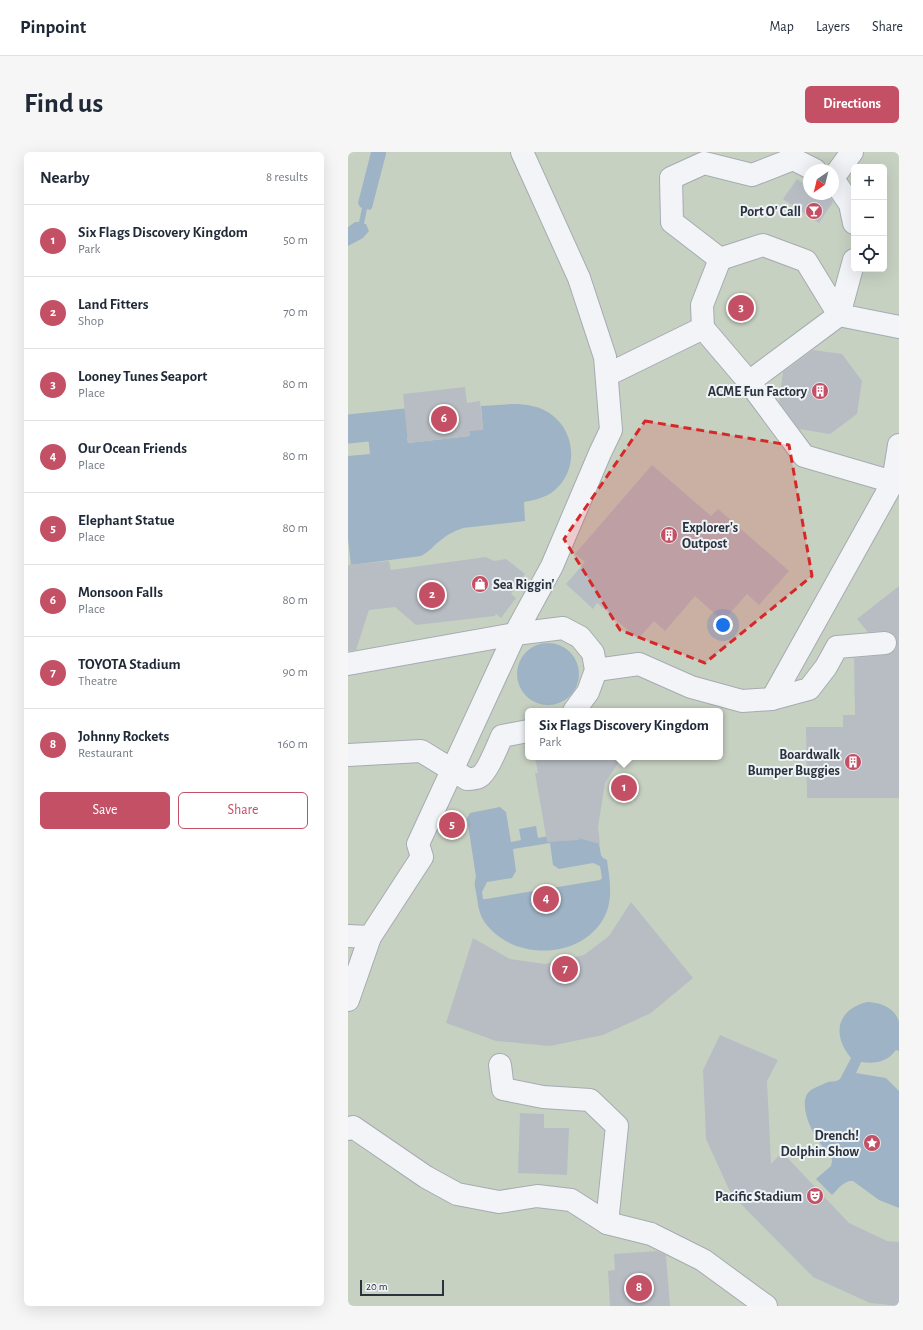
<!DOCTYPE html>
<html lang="en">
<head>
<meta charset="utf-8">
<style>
	:root { --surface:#fff; --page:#f6f6f7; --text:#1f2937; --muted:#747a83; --line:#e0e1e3; --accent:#c35065 }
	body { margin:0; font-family:"Alegreya Sans",sans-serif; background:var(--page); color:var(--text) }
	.controls { position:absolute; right:12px; top:12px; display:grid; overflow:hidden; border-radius:6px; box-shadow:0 4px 16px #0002 }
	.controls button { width:36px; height:36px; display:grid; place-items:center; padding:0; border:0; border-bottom:1px solid var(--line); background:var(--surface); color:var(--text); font:20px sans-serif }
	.compass { position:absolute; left:455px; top:12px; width:36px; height:36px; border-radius:50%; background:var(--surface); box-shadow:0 4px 16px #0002; rotate:215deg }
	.scale { position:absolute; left:12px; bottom:10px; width:84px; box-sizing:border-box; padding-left:4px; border:2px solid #2a323e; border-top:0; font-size:11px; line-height:14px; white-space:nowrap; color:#2a323e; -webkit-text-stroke:3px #f0f3f6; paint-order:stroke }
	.you { position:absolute; left:375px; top:473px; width:14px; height:14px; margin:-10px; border:3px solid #fff; border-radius:50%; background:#1a73e8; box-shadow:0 0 0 6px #1a73e833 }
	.badge { display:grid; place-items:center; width:26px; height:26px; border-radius:50%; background:var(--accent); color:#fff; font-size:13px; font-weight:700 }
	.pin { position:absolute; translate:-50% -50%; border:2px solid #fff; box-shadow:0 1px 4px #0006 }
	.popup { position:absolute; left:177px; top:556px; width:198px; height:52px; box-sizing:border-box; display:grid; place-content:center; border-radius:6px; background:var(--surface); filter:drop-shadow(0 1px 3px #0005); font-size:13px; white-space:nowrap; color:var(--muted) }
	.popup b { font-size:15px; color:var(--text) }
	.popup::after { content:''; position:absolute; left:50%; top:100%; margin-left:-8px; border:8px solid transparent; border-top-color:var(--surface) }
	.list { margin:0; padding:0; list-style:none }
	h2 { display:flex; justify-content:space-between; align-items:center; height:52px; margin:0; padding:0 16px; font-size:17px }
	h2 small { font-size:13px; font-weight:400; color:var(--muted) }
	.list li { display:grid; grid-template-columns:26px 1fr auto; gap:12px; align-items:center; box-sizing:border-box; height:72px; padding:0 16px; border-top:1px solid var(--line) }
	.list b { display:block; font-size:15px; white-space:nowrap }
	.list p { margin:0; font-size:13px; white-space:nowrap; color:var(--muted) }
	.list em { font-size:13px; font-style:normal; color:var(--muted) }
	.actions { display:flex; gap:8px; padding:12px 16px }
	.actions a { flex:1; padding:9px 0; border:1px solid var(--accent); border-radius:6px; text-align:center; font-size:14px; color:var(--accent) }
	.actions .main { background:var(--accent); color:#fff }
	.icon { flex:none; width:22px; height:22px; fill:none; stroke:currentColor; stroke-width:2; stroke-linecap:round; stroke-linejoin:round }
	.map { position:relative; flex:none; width:551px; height:1154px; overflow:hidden; border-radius:6px }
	header { display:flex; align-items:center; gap:24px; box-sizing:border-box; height:56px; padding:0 20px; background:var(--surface); border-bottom:1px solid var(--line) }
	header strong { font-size:19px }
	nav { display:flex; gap:22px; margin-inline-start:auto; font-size:14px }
	.intro { display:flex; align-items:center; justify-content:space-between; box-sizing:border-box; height:96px; padding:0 24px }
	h1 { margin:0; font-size:28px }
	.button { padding:10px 18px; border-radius:6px; background:var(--accent); color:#fff; font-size:14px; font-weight:700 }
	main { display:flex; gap:24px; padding:0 24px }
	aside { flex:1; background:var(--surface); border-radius:6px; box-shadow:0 4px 16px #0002 }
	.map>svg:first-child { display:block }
	.green { fill:#c7d1c2; fill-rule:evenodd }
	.water { fill:#9eb3c5; fill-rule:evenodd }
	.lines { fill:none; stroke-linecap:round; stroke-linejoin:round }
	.canal { stroke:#9eb3c5; stroke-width:29 }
	.building { fill:#b8bdc4 }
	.pedestrian-casing { stroke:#a6abb2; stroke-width:24 }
	.pedestrian { stroke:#f3f4f7; stroke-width:22 }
	.marked { fill:#d62828; fill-opacity:0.2; stroke:#d62828; stroke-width:3; stroke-dasharray:8 5; stroke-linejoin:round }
	.labels { text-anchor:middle; stroke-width:4; stroke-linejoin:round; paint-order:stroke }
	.poi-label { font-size:14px; font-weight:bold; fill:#2a323e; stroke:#f0f3f6; text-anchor:end }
</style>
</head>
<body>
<header>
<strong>Pinpoint</strong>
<nav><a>Map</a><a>Layers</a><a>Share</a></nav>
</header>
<div class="intro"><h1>Find us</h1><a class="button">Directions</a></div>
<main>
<aside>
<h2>Nearby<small>8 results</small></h2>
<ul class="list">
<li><span class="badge">1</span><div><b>Six Flags Discovery Kingdom</b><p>Park</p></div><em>50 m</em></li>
<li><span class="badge">2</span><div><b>Land Fitters</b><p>Shop</p></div><em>70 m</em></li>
<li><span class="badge">3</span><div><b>Looney Tunes Seaport</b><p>Place</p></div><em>80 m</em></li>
<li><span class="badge">4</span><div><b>Our Ocean Friends</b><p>Place</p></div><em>80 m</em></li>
<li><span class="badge">5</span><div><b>Elephant Statue</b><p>Place</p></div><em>80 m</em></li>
<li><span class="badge">6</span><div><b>Monsoon Falls</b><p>Place</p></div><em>80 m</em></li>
<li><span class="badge">7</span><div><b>TOYOTA Stadium</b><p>Theatre</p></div><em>90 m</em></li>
<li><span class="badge">8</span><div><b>Johnny Rockets</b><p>Restaurant</p></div><em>160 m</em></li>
</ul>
<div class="actions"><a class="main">Save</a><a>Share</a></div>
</aside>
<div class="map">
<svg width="551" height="1154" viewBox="0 0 551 1154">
	<rect width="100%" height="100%" fill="#e0e4e8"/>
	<!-- green -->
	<path class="green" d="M0 0H551V1154H0ZM506 15H536V117H506ZM461 18H485V42H461ZM180 559H372V605H180Z"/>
	<!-- water -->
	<g class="water">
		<path d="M23 0H38V2L24 56 22 58 19 57 16 72H18L21 79 15 86 0 94V75L7 70H11L14 56 12 55 10 51Z"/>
		<path d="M164 252C178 252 193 254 204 263 228 281 230 318 207 338 198 346 186 348 176 350L177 369 115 376C107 379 100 382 93 388 86 393 81 400 73 404L3 413 0 387V304L22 302 20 283 58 279 60 291 122 284 121 279 135 277 133 254Z"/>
		<circle cx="200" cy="522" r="31"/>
		<path d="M152 655 158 660 163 690 173 688 171 677 188 674 190 686 200 684 247 669 253 703 255 706 259 708C261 724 265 742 259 759 240 809 161 812 134 766 131 760 130 753 129 746 128 738 125 732 128 725L119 666 122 661ZM202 691 205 713 211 717 245 711 252 714 254 726 252 728 138 747H135L134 740 139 730 164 726 168 719 165 697Z"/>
		<path d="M519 850C531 850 548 856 551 870 551 879 551 890 551 899L548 898C539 910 528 912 513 910L508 921 538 926 551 939V1056L531 1048 505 1029C496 1028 490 1037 484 1043L468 1027 483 1014 484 1009 483 1003C478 998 473 993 469 987 462 976 449 948 463 938 468 935 475 932 480 930 485 929 488 930 492 927L503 906C484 883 488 858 519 850Z"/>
	</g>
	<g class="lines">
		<!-- canal -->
		<path class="canal" d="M0 277 58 271"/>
	</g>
	<!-- building -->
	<g class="building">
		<path d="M449 27 455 31 457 27 461 29V42H480L485 50 471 71 435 47Z"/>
		<path d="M465 198 494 202 514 229 509 262 482 282 451 277 431 250 435 220Z"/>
		<path d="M117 235 119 251 132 249 135 278 121 279 122 284 60 291 55 242Z"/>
		<path d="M304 313 363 364 370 357 441 419 411 453 399 442 375 469 347 444 317 479 306 469 290 487 249 451 245 457 218 432 237 410 227 402Z"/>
		<path d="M138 405 146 409 158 407 177 422 163 442 168 446 153 466 148 462 147 464 68 473 47 455 21 458 8 498 0 499V413L41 409 43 418Z"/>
		<path d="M551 434V646H459L458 575H495V563H507L506 506 538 503 544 501 548 497 549 490 547 484 542 480 536 479 520 480 509 467Z"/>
		<path d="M187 605H274L257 631 250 675 252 692 230 686 232 688 199 690 187 621H190Z"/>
		<path d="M283 750 345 826 303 861 255 883 202 894 148 889 98 871 125 786 162 807 197 812 236 803 261 784Z"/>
		<path d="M372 883 430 908 419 929 423 1012 434 1000 501 1071 539 1089 551 1090V1154L522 1151 465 1125 383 1042 358 987 355 918Z"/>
		<path d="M172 961 196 962V976H221L219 1023 170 1021Z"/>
		<path d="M309 1099 318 1103 322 1154H262L260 1119 267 1118 266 1102Z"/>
	</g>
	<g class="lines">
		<!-- pedestrian casing -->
		<g class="pedestrian-casing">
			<g id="pedestrian">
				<path d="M485 26 504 0"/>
				<path d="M485 27 502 52 506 71"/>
				<path d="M506 108 491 163 551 175"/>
				<path d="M355 176 401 230 491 163 458 109 415 93 372 107"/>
				<path d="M259 223 355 176 354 153 372 107 324 70 323 26 356 11 404 23 445 7 467 18"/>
				<path d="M401 230 456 304 545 330 551 293"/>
				<path d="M0 512 167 482 215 476 232 485 245 501 248 518 240 540 226 559"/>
				<path d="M248 518 291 512 343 535 394 549 424 547 461 537 478 515 489 495 537 491"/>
				<path d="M424 547 545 330"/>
				<path d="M0 603 73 599 119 627C123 627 127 627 131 625 139 621 150 593 154 584L180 579"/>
				<path d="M0 784 22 785 74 705 70 692 167 482 204 414 252 301 263 278 257 205 231 126 174 0"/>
				<path d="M0 848 22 785"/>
				<path d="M152 913 155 937 195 945 242 948 269 974 259 1071"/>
				<path d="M0 977 5 975 78 1025 109 1042 151 1050 189 1044 223 1048 259 1071 303 1082 355 1108 418 1154"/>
			</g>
		</g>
		<!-- pedestrian -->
		<use href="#pedestrian" class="pedestrian"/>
	</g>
	<!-- marked area -->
	<path class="marked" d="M297 269 441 293 464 424 357 511 272 478 216 387Z"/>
	<!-- icons -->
	<defs>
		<g id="bar-disc" transform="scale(0.9)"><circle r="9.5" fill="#c35065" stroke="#f0f3f6"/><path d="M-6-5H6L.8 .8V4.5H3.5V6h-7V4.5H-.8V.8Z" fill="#fff"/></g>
		<g id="building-disc" transform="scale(0.9)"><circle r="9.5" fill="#c35065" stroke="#f0f3f6"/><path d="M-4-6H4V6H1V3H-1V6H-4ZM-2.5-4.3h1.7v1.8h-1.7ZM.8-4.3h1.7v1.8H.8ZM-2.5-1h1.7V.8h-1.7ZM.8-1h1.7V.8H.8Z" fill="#fff"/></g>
		<g id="shop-disc" transform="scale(0.9)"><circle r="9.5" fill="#c35065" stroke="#f0f3f6"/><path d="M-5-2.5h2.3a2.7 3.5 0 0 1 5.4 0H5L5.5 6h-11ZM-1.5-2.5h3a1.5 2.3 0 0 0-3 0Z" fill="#fff"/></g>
		<g id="sight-disc" transform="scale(0.9)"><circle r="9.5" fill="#c35065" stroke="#f0f3f6"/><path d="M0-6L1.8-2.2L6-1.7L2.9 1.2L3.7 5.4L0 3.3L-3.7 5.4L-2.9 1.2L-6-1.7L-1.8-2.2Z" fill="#fff"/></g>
		<g id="theatre-disc" transform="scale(0.9)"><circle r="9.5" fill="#c35065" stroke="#f0f3f6"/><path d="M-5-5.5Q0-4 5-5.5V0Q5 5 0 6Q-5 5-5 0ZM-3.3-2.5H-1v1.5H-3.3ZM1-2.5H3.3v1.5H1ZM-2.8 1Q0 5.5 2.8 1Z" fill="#fff"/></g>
	</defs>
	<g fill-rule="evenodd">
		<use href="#bar-disc" x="466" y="59"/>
		<use href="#building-disc" x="472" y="239"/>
		<use href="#building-disc" x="321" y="383"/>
		<use href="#shop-disc" x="132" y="432"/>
		<use href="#building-disc" x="505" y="610"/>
		<use href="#sight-disc" x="524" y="991"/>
		<use href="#theatre-disc" x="467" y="1044"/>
	</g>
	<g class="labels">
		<!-- poi labels -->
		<g class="poi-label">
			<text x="453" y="64">Port O' Call</text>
			<text x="459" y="244">ACME Fun Factory</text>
			<text x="334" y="380" text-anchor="start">Explorer's<tspan x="334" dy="16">Outpost</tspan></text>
			<text x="145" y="437" text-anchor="start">Sea Riggin'</text>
			<text x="492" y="607">Boardwalk<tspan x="492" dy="16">Bumper Buggies</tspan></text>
			<text x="511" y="988">Drench!<tspan x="511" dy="16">Dolphin Show</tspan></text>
			<text x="454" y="1049">Pacific Stadium</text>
		</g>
	</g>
</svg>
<div class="controls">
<button>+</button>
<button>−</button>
<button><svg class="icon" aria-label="locate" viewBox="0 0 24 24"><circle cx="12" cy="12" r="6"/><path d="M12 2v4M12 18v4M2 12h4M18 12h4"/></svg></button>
</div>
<svg class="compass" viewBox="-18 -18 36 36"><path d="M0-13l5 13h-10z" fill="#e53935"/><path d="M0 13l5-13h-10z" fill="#747a83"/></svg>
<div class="scale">20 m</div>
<div class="you"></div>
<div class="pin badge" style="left:276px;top:636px">1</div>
<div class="popup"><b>Six Flags Discovery Kingdom</b>Park</div>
<div class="pin badge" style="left:84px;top:443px">2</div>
<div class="pin badge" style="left:393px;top:156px">3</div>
<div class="pin badge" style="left:198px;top:747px">4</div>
<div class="pin badge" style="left:104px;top:673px">5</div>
<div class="pin badge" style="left:96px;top:267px">6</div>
<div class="pin badge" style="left:217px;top:817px">7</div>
<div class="pin badge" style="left:291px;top:1136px">8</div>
</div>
</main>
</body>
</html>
